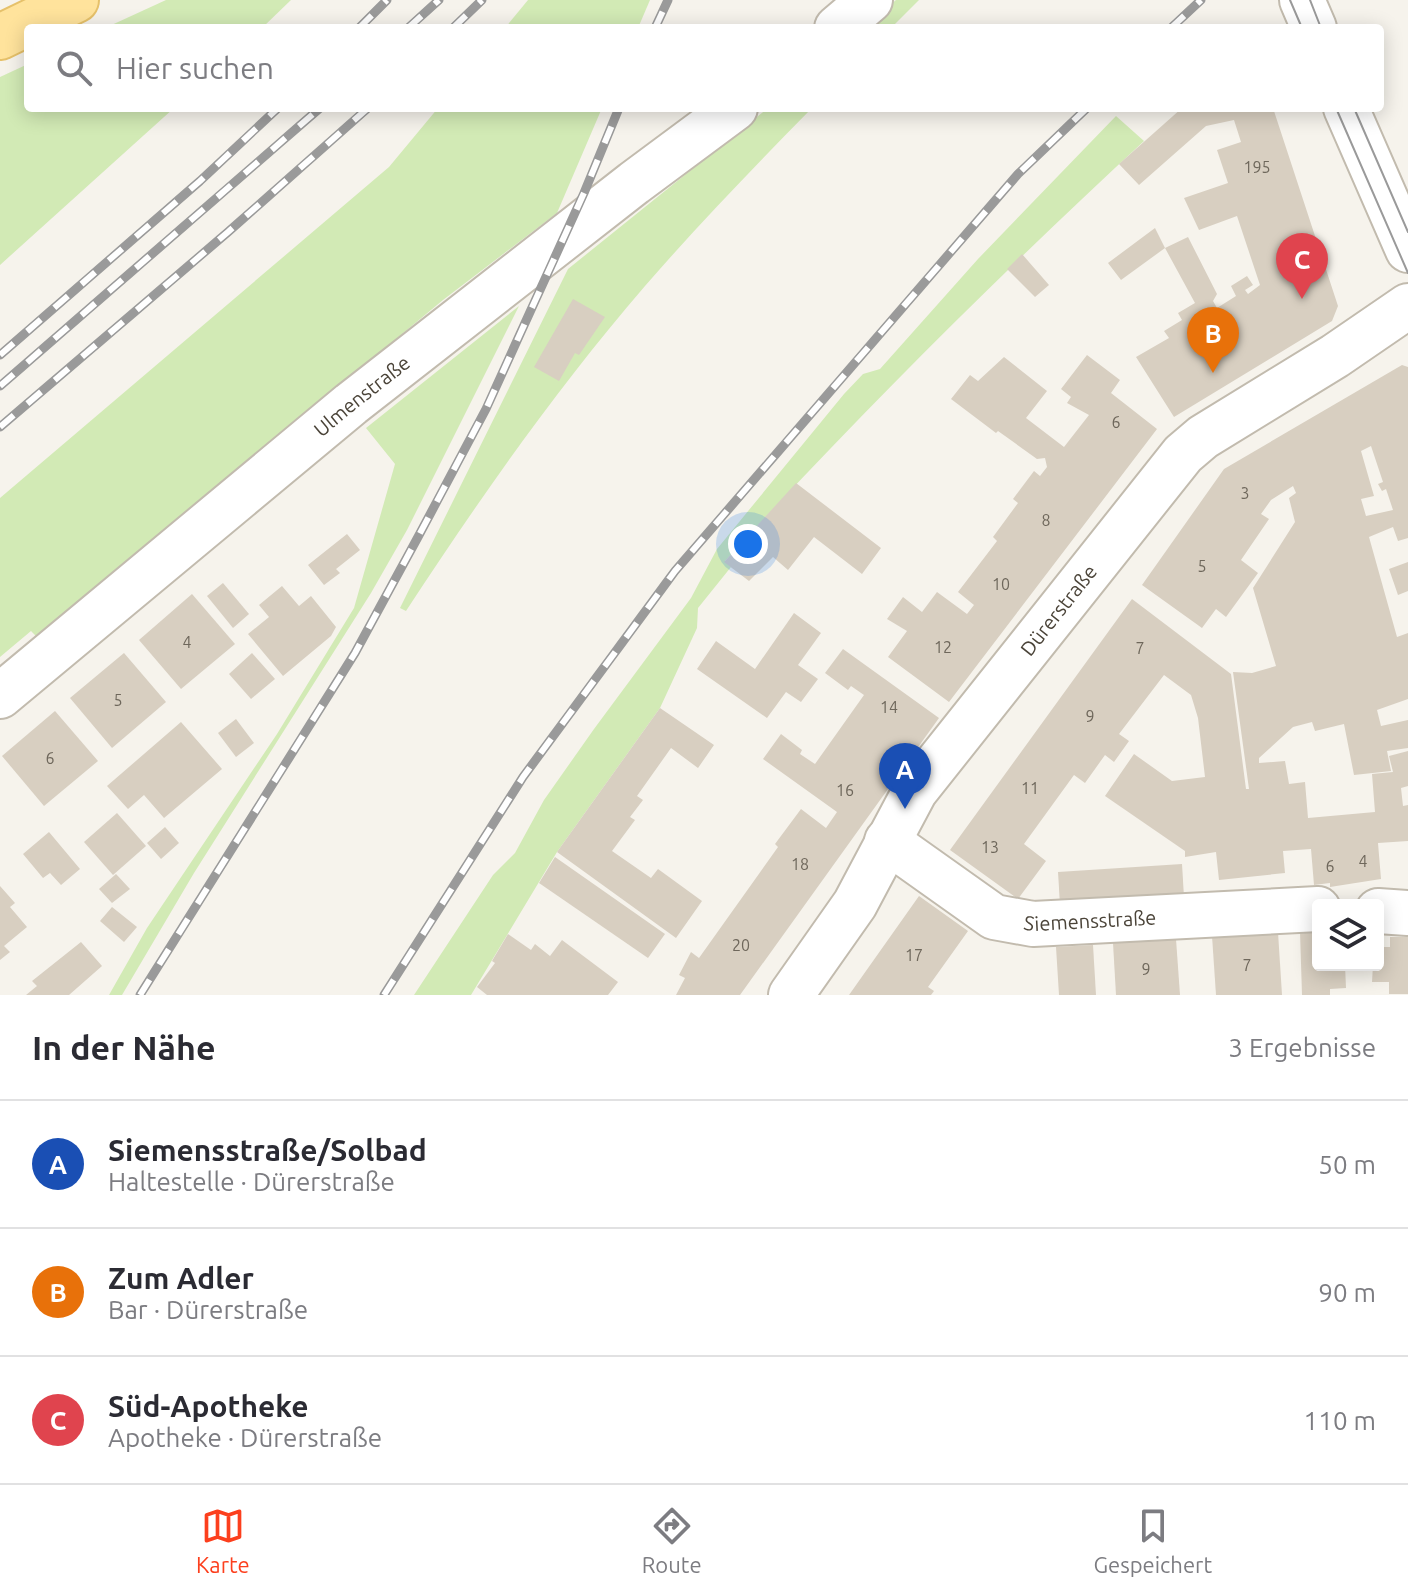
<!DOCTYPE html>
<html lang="de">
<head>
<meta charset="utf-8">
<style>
	:root { --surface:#fff; --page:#f2f2f3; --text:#2b2b33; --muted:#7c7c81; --line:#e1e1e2; --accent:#fc3f1d }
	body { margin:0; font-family:Ubuntu,sans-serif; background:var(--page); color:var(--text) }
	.controls { position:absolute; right:24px; bottom:24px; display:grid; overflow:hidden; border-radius:8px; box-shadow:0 4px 20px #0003 }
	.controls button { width:72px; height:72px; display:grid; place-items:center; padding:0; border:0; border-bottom:2px solid var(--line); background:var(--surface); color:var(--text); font:40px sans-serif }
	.you { position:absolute; left:748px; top:544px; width:28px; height:28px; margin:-20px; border:6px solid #fff; border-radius:50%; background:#1a73e8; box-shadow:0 0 0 12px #1a73e833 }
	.badge { display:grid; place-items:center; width:52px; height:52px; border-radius:50%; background:var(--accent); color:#fff; font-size:26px; font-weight:700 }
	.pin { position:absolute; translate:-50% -66px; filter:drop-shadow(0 2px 4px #0008) }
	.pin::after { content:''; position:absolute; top:42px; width:28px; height:24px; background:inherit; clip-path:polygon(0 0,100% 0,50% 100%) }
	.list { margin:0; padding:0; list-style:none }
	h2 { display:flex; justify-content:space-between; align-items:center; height:104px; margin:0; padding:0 32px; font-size:34px }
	h2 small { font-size:26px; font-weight:400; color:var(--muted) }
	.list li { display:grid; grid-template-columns:52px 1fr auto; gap:24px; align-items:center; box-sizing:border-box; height:128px; padding:0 32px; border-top:2px solid var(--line) }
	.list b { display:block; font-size:30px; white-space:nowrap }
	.list p { margin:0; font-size:26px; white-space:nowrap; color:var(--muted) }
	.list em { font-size:26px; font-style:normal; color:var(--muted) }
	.icon { flex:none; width:44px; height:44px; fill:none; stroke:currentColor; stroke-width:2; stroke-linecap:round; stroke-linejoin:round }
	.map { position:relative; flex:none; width:1408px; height:995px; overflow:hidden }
	.search { position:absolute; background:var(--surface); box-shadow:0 4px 20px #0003; left:24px; right:24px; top:24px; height:88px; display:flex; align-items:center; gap:20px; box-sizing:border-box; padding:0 28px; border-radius:8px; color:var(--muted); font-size:30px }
	.sheet { height:488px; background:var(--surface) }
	nav { display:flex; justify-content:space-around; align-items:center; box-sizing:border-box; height:112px; border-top:2px solid var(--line); background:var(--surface); font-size:22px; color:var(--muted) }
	nav a { display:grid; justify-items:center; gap:4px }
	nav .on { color:var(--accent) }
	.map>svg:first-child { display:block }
	.green { fill:#d2eab5 }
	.building { fill:#d8cfc1; fill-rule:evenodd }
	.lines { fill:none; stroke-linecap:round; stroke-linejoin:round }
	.minor-casing { stroke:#c2bbae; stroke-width:48 }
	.major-casing { stroke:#e6c16a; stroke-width:48 }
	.minor { stroke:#fff; stroke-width:44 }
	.major { stroke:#ffe39c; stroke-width:44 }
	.tram { stroke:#9a9a9a; stroke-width:2 }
	.rail-casing { stroke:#9a9a9a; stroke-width:9 }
	.rail { stroke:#fff; stroke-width:6; stroke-dasharray:18; stroke-linecap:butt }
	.labels { text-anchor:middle; stroke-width:6; stroke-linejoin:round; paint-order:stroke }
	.number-label { font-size:16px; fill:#6e675b }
	.street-label { font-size:20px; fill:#4b4439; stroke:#fff }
</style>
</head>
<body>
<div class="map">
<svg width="1408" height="995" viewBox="0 0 1408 995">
	<rect width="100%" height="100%" fill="#f6f3ec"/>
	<!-- green -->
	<g class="green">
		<path d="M166 0H291L262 28H105Z"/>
		<path d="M528 0H650L638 28H505Z"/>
		<path d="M896 0H919L891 28H863Z"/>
		<path d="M28 64V108H174L0 265V77Z"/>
		<path d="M438 108H602L557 213 443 300 37 637 31 631 0 657V498L389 167Z"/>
		<path d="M768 108H812C755 166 698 225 645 286 557 388 480 498 406 611L400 608 568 269Z"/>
		<path d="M1116 116 1144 141C998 276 857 417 725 561L731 567 698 608 697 628 660 708 557 852 471 995H414L493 875 515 853 544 800 594 729 691 598 717 549 844 394 863 374 880 369 978 259Z"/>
		<path d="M519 306 407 530 371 593 194 873 122 995H109L147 928 277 734 354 608 395 464 366 428Z"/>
	</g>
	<!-- building -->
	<g class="building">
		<path d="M1182 108H1273L1338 306 1332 321 1174 417 1136 357 1169 338 1164 331 1182 320 1178 313 1195 303 1165 248 1121 280 1108 263 1155 228 1165 248 1188 237 1217 294 1213 301 1217 308 1236 296 1231 286 1247 276 1253 285 1245 290 1248 294 1260 285 1237 216 1199 230 1184 198 1228 183 1217 150 1241 142 1234 120 1206 126 1139 185 1119 164Z"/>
		<path d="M1022 254 1049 285 1035 297 1007 269Z"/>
		<path d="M573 299 605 317 579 355 575 353 559 381 534 367Z"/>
		<path d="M1087 355 1120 380 1111 393 1157 429 949 702 888 657 907 631 887 619 903 597 922 612 937 592 967 614 974 605 958 592 997 541 993 537 1018 503 1013 499 1034 471 1040 476 1047 467 1045 458 1037 459 998 431 996 433 951 399 970 375 978 381 1004 357 1047 391 1026 418 1064 447 1089 415 1067 403 1071 397 1061 389Z"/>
		<path d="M1402 365 1408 367V538L1398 541 1393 527 1369 537 1397 637 1408 633V699L1377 710 1381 726 1408 720V748L1387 751 1391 771 1354 775 1344 724 1315 731 1312 722 1293 727 1259 758V763L1285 761 1289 784 1305 782 1308 818 1375 812 1372 774 1393 772 1389 756 1408 751V786L1401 788 1403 806 1408 805V841L1378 843 1381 879 1330 887V883L1314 885 1311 849 1283 851 1285 873 1219 880 1216 852 1185 857V851L1105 796 1134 754 1172 781 1205 777 1198 718 1191 695 1164 675 1119 734 1129 741 1114 762 1105 755 1085 783 1074 775 1024 844 1046 861 1018 899 950 850 1132 599 1231 674 1246 789H1249L1233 672 1252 673 1276 666 1253 588 1295 522 1289 498 1296 493 1293 486 1271 500 1261 514 1269 519 1241 560 1258 573 1226 617 1216 609 1202 628 1142 585 1224 469ZM1371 446 1383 482 1378 484 1382 491 1386 489 1393 510 1366 516 1361 499 1374 496 1361 451Z"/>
		<path d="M796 483 881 548 862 574 814 537 788 570 773 557 749 581 724 562Z"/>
		<path d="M347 534 360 550 336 569 340 573 324 585 308 565Z"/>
		<path d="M1408 562V591L1398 595 1389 569Z"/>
		<path d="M223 583 249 614 233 628 207 596Z"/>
		<path d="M282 586 299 606 311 596 336 627 331 636 283 676 248 634 269 617 259 605Z"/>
		<path d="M192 594 235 644 181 689 139 640Z"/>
		<path d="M794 613 821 633 798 665 818 679 801 702 786 692 767 718 697 669 716 641 755 669Z"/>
		<path d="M843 649 939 718 740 995H676L685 978 679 975 691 952 699 958 778 847 775 844 801 809 826 828 837 812 763 759 781 734 802 750 800 754 815 764 864 695 851 686 848 690 825 673Z"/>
		<path d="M124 653 166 702 112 748 70 698Z"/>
		<path d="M252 653 275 679 251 699 229 674Z"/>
		<path d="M660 708 714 745 698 768 671 748 637 796 643 800 630 817 635 820 612 851 651 878 658 869 702 901 676 938 557 852Z"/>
		<path d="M55 711 98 761 44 806 2 756Z"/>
		<path d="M236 719 254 743 236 757 218 733Z"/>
		<path d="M181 722 222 769 164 818 144 795 128 809 107 786Z"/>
		<path d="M117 813 146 846 113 875 84 842Z"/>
		<path d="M165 827 179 843 161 859 147 843Z"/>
		<path d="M49 832 80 869 61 885 50 873 43 878 23 854Z"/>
		<path d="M555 857 665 934 648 958 539 883Z"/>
		<path d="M1182 864 1184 897 1060 905 1058 872Z"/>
		<path d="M116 874 130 889 112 903 99 889Z"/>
		<path d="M0 886 15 903 10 907 27 927 4 946 10 952 0 960Z"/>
		<path d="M919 896 968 931 928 987 934 991 931 995H849Z"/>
		<path d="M112 907 137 927 124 942 100 921Z"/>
		<path d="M1318 930V965H1345L1346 988 1330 989V995H1302L1300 931Z"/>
		<path d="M1278 932 1282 995H1216L1212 936Z"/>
		<path d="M508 934 531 950 535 944 550 956 562 940 618 982 608 995H487L477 987 495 963 492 961Z"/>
		<path d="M1390 937H1408V994H1389V982H1372L1373 965H1378V947H1390Z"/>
		<path d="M1176 939 1180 995H1116L1113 943Z"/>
		<path d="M81 942 102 966 69 995H26L37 986 32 981Z"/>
		<path d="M1093 945 1096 995H1059L1056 947Z"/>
	</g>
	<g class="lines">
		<!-- minor casing -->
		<g class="minor-casing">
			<g id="minor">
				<path d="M1302 0 1314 28"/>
				<path d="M837 28 870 0"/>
				<path d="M1346 108 1408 250"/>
				<path id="s1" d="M0 696 351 404 634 183 735 108"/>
				<path id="s2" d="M887 841 994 917 1033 924 1318 909"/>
				<path d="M1378 911 1408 913"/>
				<path id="s3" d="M791 995 855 904 915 791 1183 454 1203 437 1335 356 1408 306"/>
			</g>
		</g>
		<!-- major casing -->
		<g class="major-casing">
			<path id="major" d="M0 37 76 0"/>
		</g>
		<!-- minor -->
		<use href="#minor" class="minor"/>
		<!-- major -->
		<use href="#major" class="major"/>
		<!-- tram -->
		<g class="tram">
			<path d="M1290 0 1302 28"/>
			<path d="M1310 0 1321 28"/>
			<path d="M1336 108 1408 273"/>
			<path d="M1354 108 1408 232"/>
		</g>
		<!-- rail casing -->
		<g class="rail-casing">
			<g id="rail">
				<path d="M359 28 387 0"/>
				<path d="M408 28 439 0"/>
				<path d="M453 28 482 0"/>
				<path d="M655 28 668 0"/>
				<path d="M1171 28 1201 0"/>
				<path d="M0 355 200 181 278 108"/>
				<path d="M0 386 320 108"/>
				<path d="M0 427 228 232 368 108"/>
				<path d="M140 995 355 653 418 537 486 409 584 193 619 108"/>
				<path d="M384 995 523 777 675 571 1018 174 1087 108"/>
			</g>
		</g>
		<!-- rail -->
		<use href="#rail" class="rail"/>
	</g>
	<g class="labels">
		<!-- number labels -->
		<g class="number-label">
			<text x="1257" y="173">195</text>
			<text x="1116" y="428">6</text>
			<text x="1245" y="499">3</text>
			<text x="1046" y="526">8</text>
			<text x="1202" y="572">5</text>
			<text x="1001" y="590">10</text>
			<text x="187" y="648">4</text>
			<text x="943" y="653">12</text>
			<text x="1140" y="654">7</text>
			<text x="118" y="706">5</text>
			<text x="889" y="713">14</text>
			<text x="1090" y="722">9</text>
			<text x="50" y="764">6</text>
			<text x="1030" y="794">11</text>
			<text x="845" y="796">16</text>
			<text x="990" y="853">13</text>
			<text x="1363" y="867">4</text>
			<text x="800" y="870">18</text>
			<text x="1330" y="872">6</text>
			<text x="741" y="951">20</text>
			<text x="914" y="961">17</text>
			<text x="1247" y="971">7</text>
			<text x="1146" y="975">9</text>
		</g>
		<!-- street labels -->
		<g class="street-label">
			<text dy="7" stroke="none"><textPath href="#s1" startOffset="470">Ulmenstraße</textPath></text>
			<text dy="7" stroke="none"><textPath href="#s3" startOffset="470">Dürerstraße</textPath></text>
			<text dy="7" stroke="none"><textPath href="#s2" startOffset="228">Siemensstraße</textPath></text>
		</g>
	</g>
</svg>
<div class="controls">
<button><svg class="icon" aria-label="layers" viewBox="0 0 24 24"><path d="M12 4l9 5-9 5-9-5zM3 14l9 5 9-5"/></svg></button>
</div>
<div class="you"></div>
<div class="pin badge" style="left:905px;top:809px;background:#1a4fb4">A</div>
<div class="pin badge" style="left:1213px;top:373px;background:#e8710a">B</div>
<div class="pin badge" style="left:1302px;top:299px;background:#e0444e">C</div>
<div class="search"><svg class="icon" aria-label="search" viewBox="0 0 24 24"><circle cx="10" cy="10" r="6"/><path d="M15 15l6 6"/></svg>Hier suchen</div>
</div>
<section class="sheet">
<h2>In der Nähe<small>3 Ergebnisse</small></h2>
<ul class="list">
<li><span class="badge" style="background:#1a4fb4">A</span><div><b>Siemensstraße/Solbad</b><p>Haltestelle · Dürerstraße</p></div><em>50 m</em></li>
<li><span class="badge" style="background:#e8710a">B</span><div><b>Zum Adler</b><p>Bar · Dürerstraße</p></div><em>90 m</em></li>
<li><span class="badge" style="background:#e0444e">C</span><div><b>Süd-Apotheke</b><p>Apotheke · Dürerstraße</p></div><em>110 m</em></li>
</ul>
</section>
<nav>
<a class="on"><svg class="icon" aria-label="map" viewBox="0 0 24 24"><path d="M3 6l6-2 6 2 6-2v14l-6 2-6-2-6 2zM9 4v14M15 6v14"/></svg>Karte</a>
<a><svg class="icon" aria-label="directions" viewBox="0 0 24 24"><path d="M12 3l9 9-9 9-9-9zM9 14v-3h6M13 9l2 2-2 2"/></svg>Route</a>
<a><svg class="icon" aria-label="saved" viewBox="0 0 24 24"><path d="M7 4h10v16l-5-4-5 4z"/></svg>Gespeichert</a>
</nav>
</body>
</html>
